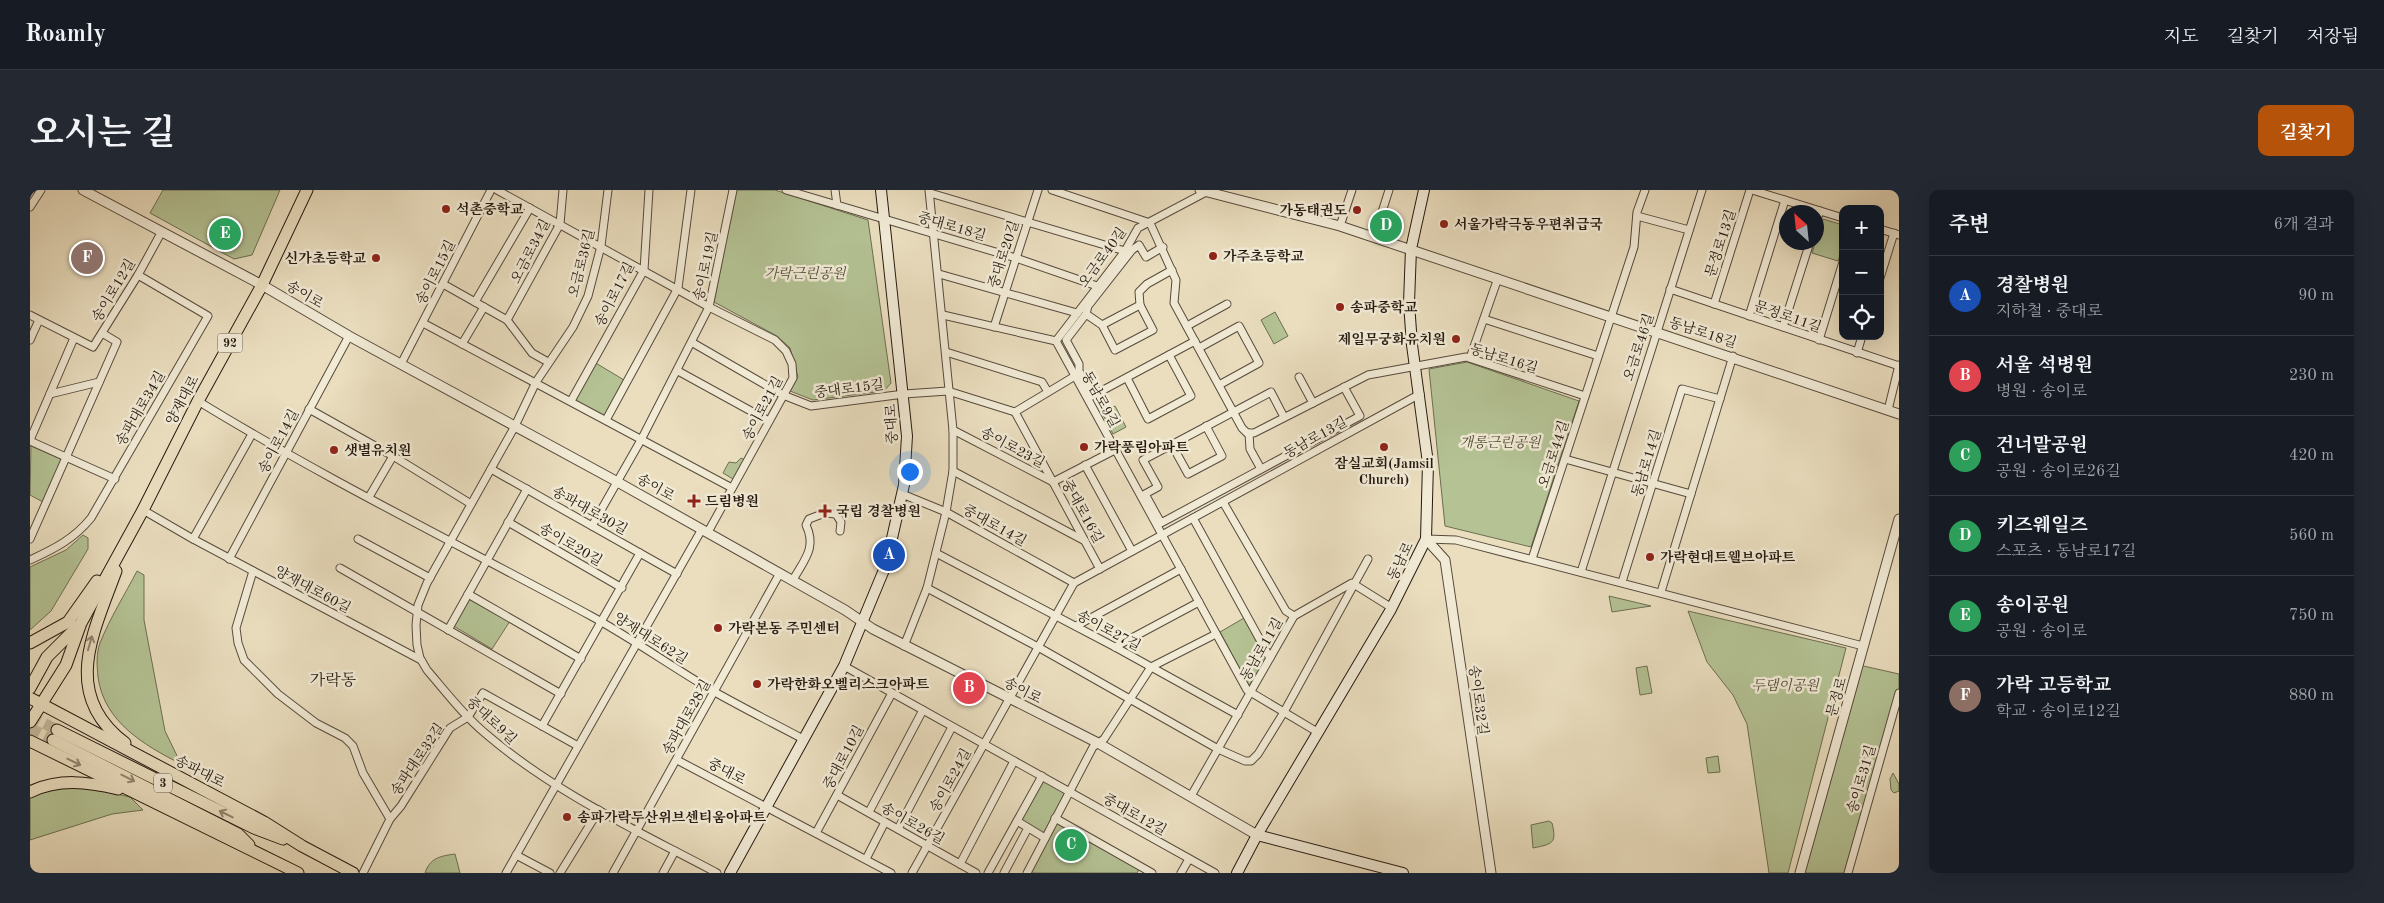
<!DOCTYPE html>
<html lang="ko">
<head>
<meta charset="utf-8">
<style>
	:root { --surface:#171b24; --page:#242831; --text:#f1f3f6; --muted:#9ea1a6; --line:#363941; --accent:#b45309 }
	body { margin:0; font-family:"Old Standard TT","Noto Serif KR",serif; background:var(--page); color:var(--text) }
	.controls { position:absolute; right:15px; top:15px; display:grid; overflow:hidden; border-radius:10px; box-shadow:0 5px 20px #0002 }
	.controls button { width:45px; height:45px; display:grid; place-items:center; padding:0; border:0; border-bottom:1px solid var(--line); background:var(--surface); color:var(--text); font:25px sans-serif }
	.compass { position:absolute; left:1749px; top:15px; width:45px; height:45px; border-radius:50%; background:var(--surface); box-shadow:0 5px 20px #0002; rotate:333deg }
	.you { position:absolute; left:879px; top:281px; width:18px; height:18px; margin:-12px; border:4px solid #fff; border-radius:50%; background:#1a73e8; box-shadow:0 0 0 8px #1a73e833 }
	.badge { display:grid; place-items:center; width:32px; height:32px; border-radius:50%; background:var(--accent); color:#fff; font-size:16px; font-weight:700 }
	.pin { position:absolute; translate:-50% -50%; border:2px solid #fff; box-shadow:0 1px 5px #0006 }
	.list { margin:0; padding:0; list-style:none }
	h2 { display:flex; justify-content:space-between; align-items:center; height:65px; margin:0; padding:0 20px; font-size:21px }
	h2 small { font-size:16px; font-weight:400; color:var(--muted) }
	.list li { display:grid; grid-template-columns:32px 1fr auto; gap:15px; align-items:center; box-sizing:border-box; height:80px; padding:0 20px; border-top:1px solid var(--line) }
	.list b { display:block; font-size:19px; white-space:nowrap }
	.list p { margin:0; font-size:16px; white-space:nowrap; color:var(--muted) }
	.list em { font-size:16px; font-style:normal; color:var(--muted) }
	.icon { flex:none; width:28px; height:28px; fill:none; stroke:currentColor; stroke-width:2; stroke-linecap:round; stroke-linejoin:round }
	.map { position:relative; flex:none; width:1869px; height:683px; overflow:hidden; border-radius:10px }
	header { display:flex; align-items:center; gap:30px; box-sizing:border-box; height:70px; padding:0 25px; background:var(--surface); border-bottom:1px solid var(--line) }
	header strong { font-size:24px }
	nav { display:flex; gap:28px; margin-inline-start:auto; font-size:18px }
	.intro { display:flex; align-items:center; justify-content:space-between; box-sizing:border-box; height:120px; padding:0 30px }
	h1 { margin:0; font-size:35px }
	.button { padding:12px 22px; border-radius:10px; background:var(--accent); color:#fff; font-size:18px; font-weight:700 }
	main { display:flex; gap:30px; padding:0 30px }
	aside { flex:1; background:var(--surface); border-radius:10px; box-shadow:0 5px 20px #0002 }
	.map>svg:first-child { display:block }
	.green { fill:#b4c294; stroke:#6d6e52 }
	.lines { fill:none; stroke-linecap:round; stroke-linejoin:round }
	.primary-tunnel { stroke:#c3b79c; stroke-width:11; stroke-dasharray:11 5.5; stroke-linecap:butt }
	.minor-casing { stroke:#574a3c; stroke-width:9 }
	.tertiary-casing { stroke:#574a3c; stroke-width:11 }
	.secondary-casing { stroke:#261910; stroke-width:12 }
	.primary-casing { stroke:#261910; stroke-width:13 }
	.minor { stroke:#f1ead5; stroke-width:7 }
	.tertiary { stroke:#f1ead5; stroke-width:9 }
	.secondary { stroke:#f1ead5; stroke-width:10 }
	.primary { stroke:#eadebf; stroke-width:11 }
	.oneway { stroke:#928570 }
	.poi-dot { fill:#8f2418; stroke:#f1ead5; stroke-width:2 }
	.labels { text-anchor:middle; stroke-width:5; stroke-linejoin:round; paint-order:stroke }
	.shield { fill:#f1ead5; stroke:#63584b; stroke-width:1 }
	.shield-label { font-size:12px; font-weight:bold; fill:#261910 }
	.poi-label { font-size:14px; font-weight:bold; fill:#261910; stroke:#f1ead5; text-anchor:start }
	.street-label { font-size:14px; fill:#261910; stroke:#f1ead5 }
	.park-label { font-size:14px; font-style:italic; fill:#514c38; stroke:#f1ead5 }
	.quarter-label { font-size:16px; fill:#261910; stroke:#f1ead5 }
</style>
</head>
<body>
<header>
<strong>Roamly</strong>
<nav><a>지도</a><a>길찾기</a><a>저장됨</a></nav>
</header>
<div class="intro"><h1>오시는 길</h1><a class="button">길찾기</a></div>
<main>
<div class="map">
<svg width="1869" height="683" viewBox="0 0 1869 683">
	<rect width="100%" height="100%" fill="#eadebf"/>
	<filter id="stains"><feTurbulence type="fractalNoise" baseFrequency=".004" numOctaves="4"/><feColorMatrix values="0 0 0 0 .2 0 0 0 0 .09 0 0 0 0 .02 0 0 0 .5 -.17"/></filter>
	<radialGradient id="worn" r=".72"><stop offset=".6" stop-color="#630" stop-opacity="0"/><stop offset="1" stop-color="#630" stop-opacity=".3"/></radialGradient>
	<!-- green -->
	<g class="green">
		<path d="M133 0H250L222 65 204 69 120 23Z"/>
		<path d="M706 0H745L838 30 861 193 854 201 783 210 760 201 768 187 760 158 747 146 684 112Z"/>
		<path d="M1793 29 1813 35V56L1808 71 1782 63Z"/>
		<path d="M1245 122 1258 146 1244 154 1231 130Z"/>
		<path d="M564 172 594 190 574 226 544 210Z"/>
		<path d="M1437 172 1549 211 1501 357 1415 336 1399 179Z"/>
		<path d="M1085 216 1096 237 1083 244 1072 223Z"/>
		<path d="M1 254 33 268 13 312 0 305Z"/>
		<path d="M711 268 715 270 703 289 693 283 699 272 706 273Z"/>
		<path d="M53 345 58 348V359L21 421 0 440V377L36 360Z"/>
		<path d="M107 381 114 385V430L135 541 151 574C114 555 74 532 68 487 67 476 66 464 70 453 80 428 95 404 107 381Z"/>
		<path d="M1579 406 1621 416 1582 422Z"/>
		<path d="M438 407 480 431 462 459 422 435Z"/>
		<path d="M1658 421 1816 458 1758 683H1739L1717 534 1703 505 1677 472Z"/>
		<path d="M1214 428 1237 467 1219 496 1190 442Z"/>
		<path d="M1829 475 1869 484V503L1818 683H1770Z"/>
		<path d="M1617 476 1622 503 1610 505 1606 478Z"/>
		<path d="M1688 566 1690 582 1678 583 1676 568Z"/>
		<path d="M1863 583 1869 594V601L1864 603 1861 600 1860 589Z"/>
		<path d="M1013 588 1037 602 1014 644 990 630Z"/>
		<path d="M42 594 100 607 113 620 82 624 0 650V606Z"/>
		<path d="M1026 631 1109 679 1107 683H999Z"/>
		<path d="M1519 631 1522 633C1527 653 1523 654 1503 658L1501 635Z"/>
		<path d="M425 664 430 683H395C400 668 410 666 425 664Z"/>
	</g>
	<g class="lines">
		<!-- primary-tunnel -->
		<g class="primary-tunnel">
			<path d="M0 526 27 540"/>
			<path d="M0 538 23 550"/>
		</g>
		<!-- minor casing -->
		<g class="minor-casing">
			<g id="minor">
				<path d="M467 0 679 117 745 150 756 161 762 174 763 188 678 342"/>
				<path d="M578 0 571 56 558 106 543 137 506 192 485 236 397 393 388 415 386 435 387 455 390 468 397 480C416 502 434 526 456 544 525 603 608 641 687 683"/>
				<path d="M756 0 986 68 1067 96"/>
				<path d="M805 0 807 15"/>
				<path d="M1022 0 1120 33 1146 90 1144 113 1212 238 1217 243H1224L1338 185 1436 167 1555 206"/>
				<path d="M1722 0 1813 28"/>
				<path d="M900 3 1095 61"/>
				<path d="M0 17 11 0"/>
				<path d="M1607 26 1659 40"/>
				<path d="M1786 32 1790 21"/>
				<path d="M1310 36 1322 0"/>
				<path d="M1850 39 1869 45"/>
				<path d="M1344 47 1359 0"/>
				<path d="M909 84 1047 123"/>
				<path d="M1850 88 1864 43"/>
				<path d="M413 94 477 130 502 163 518 172"/>
				<path d="M1640 99 1869 176"/>
				<path d="M445 112 500 18"/>
				<path d="M1684 114 1720 0"/>
				<path d="M1110 115 1109 102 1117 94 1142 80"/>
				<path d="M1056 124 1036 150 1049 174V181L1062 206 1165 151"/>
				<path d="M0 125 63 157 108 85 131 43"/>
				<path d="M913 125 1026 151 1217 500 1289 543"/>
				<path d="M1719 126 1755 10"/>
				<path d="M1454 129 1568 166"/>
				<path d="M477 130 530 34 533 0"/>
				<path d="M393 133 702 298"/>
				<path d="M1072 135 1110 115 1123 140 1085 160 1072 135 1056 124 1058 116 1102 60 1109 55 1116 67 1133 57"/>
				<path d="M1157 136 1197 114"/>
				<path d="M964 137 1008 0"/>
				<path d="M1753 137 1780 52"/>
				<path d="M0 150 9 130"/>
				<path d="M1789 150 1813 72"/>
				<path d="M1026 151 1095 61 1108 38 1180 0"/>
				<path d="M663 153 753 205 781 216 874 204 918 201 985 222"/>
				<path d="M432 154 454 117"/>
				<path d="M1169 158 1209 136 1229 173 1189 195"/>
				<path d="M916 162 1012 192 1018 202"/>
				<path d="M1827 163 1832 146"/>
				<path d="M1440 168 1468 88"/>
				<path d="M371 174 461 0"/>
				<path d="M648 181 739 231"/>
				<path d="M1045 186 985 222 1070 379"/>
				<path d="M1269 187 1283 213"/>
				<path d="M1097 188 1118 229 1161 206 1139 165"/>
				<path d="M20 204 69 192"/>
				<path d="M168 211C295 289 430 355 561 426 603 449 642 477 683 501 713 518 743 533 773 549"/>
				<path d="M541 211 614 80 619 0"/>
				<path d="M279 219 363 266 441 314"/>
				<path d="M1858 220 1869 175"/>
				<path d="M1254 227 1241 202 1113 270 1128 297 1115 304 1131 333 1330 226 1314 197"/>
				<path d="M576 230 648 98 661 0"/>
				<path d="M923 240 1023 292 1085 260"/>
				<path d="M1219 243 1220 259 1231 279"/>
				<path d="M0 250 44 148"/>
				<path d="M0 251 85 289"/>
				<path d="M1142 255 1158 284 1192 266 1176 236"/>
				<path d="M1535 269 1661 304"/>
				<path d="M1055 275 1102 361"/>
				<path d="M461 279 647 384"/>
				<path d="M923 281 1055 351"/>
				<path d="M872 304 916 322 1044 393"/>
				<path d="M339 307 363 266"/>
				<path d="M1193 312 1256 421 1264 426"/>
				<path d="M113 320 163 349 391 470"/>
				<path d="M1163 328 1240 468"/>
				<path d="M478 332 592 398"/>
				<path d="M562 336 611 250 679 117 703 0"/>
				<path d="M0 349 87 152 72 143"/>
				<path d="M163 349 222 244"/>
				<path d="M328 349 400 388"/>
				<path d="M1396 349 1426 350 1833 456"/>
				<path d="M906 363 1085 457 1208 525"/>
				<path d="M199 369 319 146"/>
				<path d="M1502 369 1604 57 1607 22 1615 0"/>
				<path d="M0 370C24 359 44 349 61 328L178 126 108 85"/>
				<path d="M310 378 531 504"/>
				<path d="M223 381 206 438 208 453 214 470 248 504 286 533 315 548 323 556 333 583 360 629"/>
				<path d="M1551 382 1672 0"/>
				<path d="M763 390C774 370 787 358 776 335L779 329 795 323 806 324 811 332 810 341"/>
				<path d="M1592 392 1652 199 1690 209"/>
				<path d="M897 398 1008 457 1188 559 1215 571H1221L1228 564 1254 522 1338 369"/>
				<path d="M1631 402 1703 166"/>
				<path d="M438 404 551 469"/>
				<path d="M1046 436 1151 379"/>
				<path d="M418 440 497 299"/>
				<path d="M874 456 897 398 916 322 923 281V240L899 0"/>
				<path d="M1085 457 1169 412"/>
				<path d="M814 476 1185 683"/>
				<path d="M512 536 610 363"/>
				<path d="M647 570 861 683"/>
				<path d="M807 605 946 683"/>
				<path d="M1161 606 1264 426 1322 393 1362 418"/>
				<path d="M839 622 893 520"/>
				<path d="M1025 628 1122 683"/>
				<path d="M987 631 1015 648"/>
				<path d="M868 639 922 537"/>
				<path d="M786 643 862 503"/>
				<path d="M486 665 520 683"/>
				<path d="M836 669 855 632"/>
				<path d="M930 674 984 571"/>
				<path d="M333 683 360 629 371 616 420 538 438 527 453 503 548 556"/>
				<path d="M476 683 672 339"/>
				<path d="M530 683 569 620"/>
				<path d="M583 683 750 383"/>
				<path d="M633 683 645 661"/>
				<path d="M882 683 1044 393 1390 204"/>
				<path d="M958 683 1012 586"/>
				<path d="M974 683 998 638"/>
				<path d="M997 683 1063 557 1074 549 1121 477 1186 444"/>
				<path d="M1151 683 1159 669"/>
				<path d="M1818 683 1869 503"/>
			</g>
		</g>
		<!-- tertiary casing -->
		<g class="tertiary-casing">
			<g id="tertiary">
				<path d="M53 0 232 95 319 146 584 290 815 420 843 439 1068 553 1227 645"/>
				<path d="M1170 0 1310 36 1869 224"/>
				<path d="M1396 349 1415 370 1461 683"/>
				<path d="M1770 683 1869 329"/>
			</g>
		</g>
		<!-- secondary casing -->
		<g class="secondary-casing">
			<g id="secondary">
				<path d="M1227 645 1373 683"/>
				<path d="M700 683 814 476 856 375 874 295 877 246 851 0"/>
				<path d="M1207 683 1227 645 1360 421 1396 349 1398 273 1382 155 1379 113 1381 59 1394 0"/>
			</g>
		</g>
		<!-- primary casing -->
		<g class="primary-casing">
			<g id="primary">
				<path d="M86 381C64 442 30 504 95 553"/>
				<path d="M0 453 38 432 67 391"/>
				<path d="M0 498 17 467 48 436"/>
				<path d="M0 508 234 632 272 656 323 683"/>
				<path d="M0 532 36 475 51 433 113 320 168 211 232 95 277 0"/>
				<path d="M27 540 224 638 253 649"/>
				<path d="M23 550 208 644 219 655"/>
				<path d="M0 551 268 683"/>
				<path d="M0 602C29 588 58 592 88 599"/>
			</g>
		</g>
		<!-- minor -->
		<use href="#minor" class="minor"/>
		<!-- tertiary -->
		<use href="#tertiary" class="tertiary"/>
		<!-- secondary -->
		<use href="#secondary" class="secondary"/>
		<!-- primary -->
		<use href="#primary" class="primary"/>
	</g>
	<!-- one-way arrows -->
	<defs><path id="oneway-shaft" d="M-6 0H5M1.5-3L5.5 0L1.5 3" fill="none" stroke-width="1.6" stroke-linecap="round" stroke-linejoin="round" transform="scale(1.25)"/></defs>
	<g class="oneway">
		<use href="#oneway-shaft" transform="translate(60 453) rotate(-74)"/>
		<use href="#oneway-shaft" transform="translate(44 572) rotate(26)"/>
		<use href="#oneway-shaft" transform="translate(98 588) rotate(27)"/>
		<use href="#oneway-shaft" transform="translate(196 624) rotate(-154)"/>
	</g>
	<!-- markers -->
	<g class="poi-dot">
		<circle cx="416" cy="19" r="5"/>
		<circle cx="1327" cy="20" r="5"/>
		<circle cx="1414" cy="34" r="5"/>
		<circle cx="1183" cy="66" r="5"/>
		<circle cx="346" cy="68" r="5"/>
		<circle cx="1310" cy="117" r="5"/>
		<circle cx="1426" cy="149" r="5"/>
		<circle cx="1054" cy="257" r="5"/>
		<circle cx="1354" cy="257" r="5"/>
		<circle cx="304" cy="260" r="5"/>
		<path d="M661.5 303.5h5v5h5v5h-5v5h-5v-5h-5v-5h5z"/>
		<path d="M792.5 313.5h5v5h5v5h-5v5h-5v-5h-5v-5h5z"/>
		<circle cx="1620" cy="367" r="5"/>
		<circle cx="688" cy="438" r="5"/>
		<circle cx="727" cy="494" r="5"/>
		<circle cx="537" cy="627" r="5"/>
	</g>
	<g class="labels">
		<!-- shield labels -->
		<g class="shield">
			<rect x="187.5" y="143.5" width="25" height="19" rx="4"/>
			<rect x="124" y="583.5" width="18" height="19" rx="4"/>
		</g>
		<g class="shield-label">
			<text x="200" y="157">92</text>
			<text x="133" y="597">3</text>
		</g>
		<!-- poi labels -->
		<g class="poi-label">
			<text x="426" y="24">석촌중학교</text>
			<text x="1317" y="25" text-anchor="end">가동태권도</text>
			<text x="1424" y="39">서울가락극동우편취급국</text>
			<text x="1193" y="71">가주초등학교</text>
			<text x="336" y="73" text-anchor="end">신가초등학교</text>
			<text x="1320" y="122">송파중학교</text>
			<text x="1416" y="154" text-anchor="end">제일무궁화유치원</text>
			<text x="1064" y="262">가락풍림아파트</text>
			<text x="314" y="265">샛별유치원</text>
			<text x="1354" y="278" text-anchor="middle">잠실교회(Jamsil<tspan x="1354" dy="16">Church)</tspan></text>
			<text x="675" y="316">드림병원</text>
			<text x="806" y="326">국립 경찰병원</text>
			<text x="1630" y="372">가락현대트웰브아파트</text>
			<text x="698" y="443">가락본동 주민센터</text>
			<text x="737" y="499">가락한화오벨리스크아파트</text>
			<text x="547" y="632">송파가락두산위브센티움아파트</text>
		</g>
		<!-- street labels -->
		<g class="street-label">
			<text transform="translate(922 36) rotate(16)" y="5">중대로18길</text>
			<text transform="translate(1690 53) rotate(-72)" y="5">문정로13길</text>
			<text transform="translate(500 61) rotate(-63)" y="5">오금로34길</text>
			<text transform="translate(973 64) rotate(-72)" y="5">중대로20길</text>
			<text transform="translate(1072 67) rotate(-54)" y="5">오금로40길</text>
			<text transform="translate(551 73) rotate(-76)" y="5">오금로36길</text>
			<text transform="translate(675 76) rotate(-78)" y="5">송이로19길</text>
			<text transform="translate(405 82) rotate(-63)" y="5">송이로15길</text>
			<text transform="translate(83 100) rotate(-59)" y="5">송이로12길</text>
			<text transform="translate(275 104) rotate(30)" y="5">송이로</text>
			<text transform="translate(584 104) rotate(-63)" y="5">송이로17길</text>
			<text transform="translate(1758 126) rotate(19)" y="5">문정로11길</text>
			<text transform="translate(1673 142) rotate(18)" y="5">동남로18길</text>
			<text transform="translate(1608 157) rotate(-72)" y="5">오금로46길</text>
			<text transform="translate(1474 168) rotate(17)" y="5">동남로16길</text>
			<text transform="translate(819 198) rotate(-7)" y="5">중대로15길</text>
			<text transform="translate(1071 209) rotate(61)" y="5">동남로9길</text>
			<text transform="translate(152 210) rotate(-62)" y="5">양재대로</text>
			<text transform="translate(110 218) rotate(-60)" y="5">송파대로34길</text>
			<text transform="translate(732 218) rotate(-62)" y="5">송이로21길</text>
			<text transform="translate(861 234) rotate(-93)" y="5">중대로</text>
			<text transform="translate(1285 247) rotate(-29)" y="5">동남로13길</text>
			<text transform="translate(248 251) rotate(-62)" y="5">송이로14길</text>
			<text transform="translate(983 257) rotate(28)" y="5">송이로23길</text>
			<text transform="translate(1523 264) rotate(-72)" y="5">오금로44길</text>
			<text transform="translate(1616 273) rotate(-73)" y="5">동남로14길</text>
			<text transform="translate(626 297) rotate(29)" y="5">송이로</text>
			<text transform="translate(560 320) rotate(29)" y="5">송파대로30길</text>
			<text transform="translate(1053 321) rotate(61)" y="5">중대로16길</text>
			<text transform="translate(965 335) rotate(29)" y="5">중대로14길</text>
			<text transform="translate(541 354) rotate(30)" y="5">송이로20길</text>
			<text transform="translate(1370 371) rotate(-64)" y="5">동남로</text>
			<text transform="translate(283 399) rotate(28)" y="5">양재대로60길</text>
			<text transform="translate(1079 440) rotate(28)" y="5">송이로27길</text>
			<text transform="translate(621 448) rotate(32)" y="5">양재대로62길</text>
			<text transform="translate(1231 459) rotate(-60)" y="5">동남로11길</text>
			<text transform="translate(993 500) rotate(27)" y="5">송이로</text>
			<text transform="translate(1806 507) rotate(-74)" y="5">문정로</text>
			<text transform="translate(1449 510) rotate(82)" y="5">송이로32길</text>
			<text transform="translate(656 527) rotate(-61)" y="5">송파대로28길</text>
			<text transform="translate(462 530) rotate(43)" y="5">중대로9길</text>
			<text transform="translate(813 567) rotate(-62)" y="5">중대로10길</text>
			<text transform="translate(387 569) rotate(-56)" y="5">송파대로32길</text>
			<text transform="translate(170 581) rotate(27)" y="5">송파대로</text>
			<text transform="translate(697 581) rotate(28)" y="5">중대로</text>
			<text transform="translate(1831 589) rotate(-74)" y="5">송이로31길</text>
			<text transform="translate(920 590) rotate(-61)" y="5">송이로24길</text>
			<text transform="translate(1105 624) rotate(29)" y="5">중대로12길</text>
			<text transform="translate(883 633) rotate(29)" y="5">송이로26길</text>
		</g>
		<!-- park labels -->
		<g class="park-label">
			<text x="775" y="88">가락근린공원</text>
			<text x="1470" y="257">개롱근린공원</text>
			<text x="1755" y="500">두댐이공원</text>
		</g>
		<!-- quarter labels -->
		<g class="quarter-label">
			<text x="303" y="495">가락동</text>
		</g>
	</g>
	<rect width="100%" height="100%" filter="url(#stains)"/>
	<rect width="100%" height="100%" fill="url(#worn)"/>
</svg>
<div class="controls">
<button>+</button>
<button>−</button>
<button><svg class="icon" aria-label="locate" viewBox="0 0 24 24"><circle cx="12" cy="12" r="6"/><path d="M12 2v4M12 18v4M2 12h4M18 12h4"/></svg></button>
</div>
<svg class="compass" viewBox="-18 -18 36 36"><path d="M0-13l5 13h-10z" fill="#e53935"/><path d="M0 13l5-13h-10z" fill="#9ea1a6"/></svg>
<div class="you"></div>
<div class="pin badge" style="left:859px;top:365px;background:#1a4fb4">A</div>
<div class="pin badge" style="left:939px;top:498px;background:#e0444e">B</div>
<div class="pin badge" style="left:1041px;top:655px;background:#2e9e5b">C</div>
<div class="pin badge" style="left:1356px;top:36px;background:#2e9e5b">D</div>
<div class="pin badge" style="left:195px;top:44px;background:#2e9e5b">E</div>
<div class="pin badge" style="left:57px;top:68px;background:#8d6e63">F</div>
</div>
<aside>
<h2>주변<small>6개 결과</small></h2>
<ul class="list">
<li><span class="badge" style="background:#1a4fb4">A</span><div><b>경찰병원</b><p>지하철 · 중대로</p></div><em>90 m</em></li>
<li><span class="badge" style="background:#e0444e">B</span><div><b>서울 석병원</b><p>병원 · 송이로</p></div><em>230 m</em></li>
<li><span class="badge" style="background:#2e9e5b">C</span><div><b>건너말공원</b><p>공원 · 송이로26길</p></div><em>420 m</em></li>
<li><span class="badge" style="background:#2e9e5b">D</span><div><b>키즈웨일즈</b><p>스포츠 · 동남로17길</p></div><em>560 m</em></li>
<li><span class="badge" style="background:#2e9e5b">E</span><div><b>송이공원</b><p>공원 · 송이로</p></div><em>750 m</em></li>
<li><span class="badge" style="background:#8d6e63">F</span><div><b>가락 고등학교</b><p>학교 · 송이로12길</p></div><em>880 m</em></li>
</ul>
</aside>
</main>
</body>
</html>
